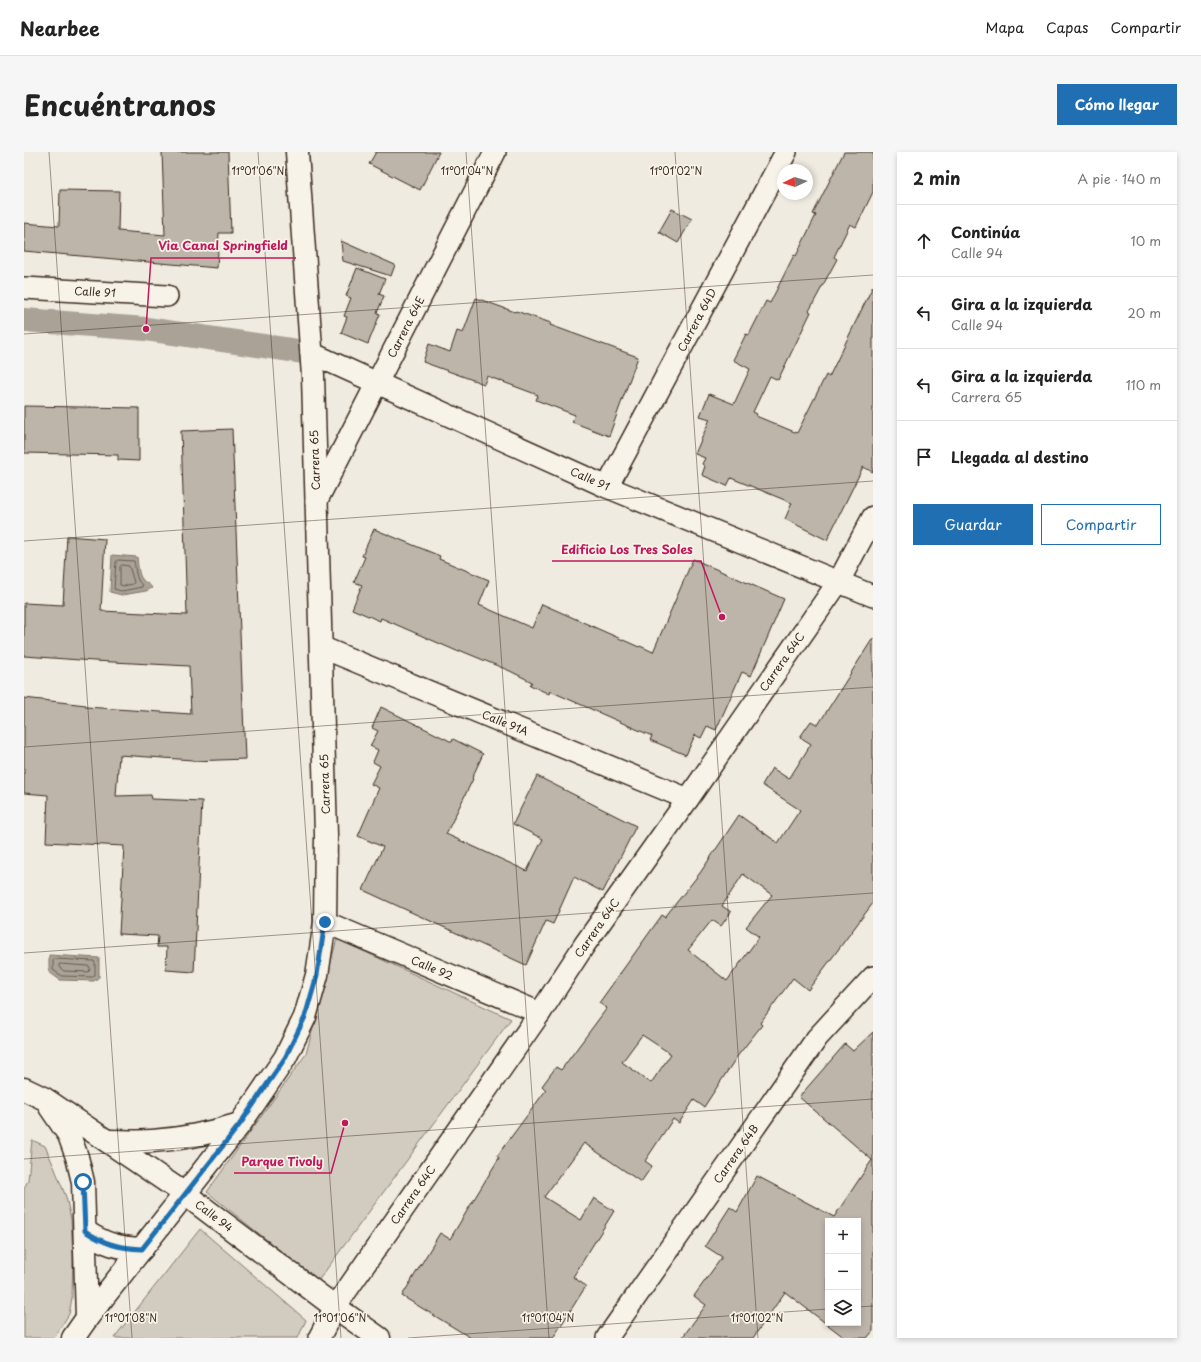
<!DOCTYPE html>
<html lang="es">
<head>
<meta charset="utf-8">
<style>
	:root { --surface:#fff; --page:#f6f6f6; --text:#222; --muted:#767676; --line:#e0e0e0; --accent:#1f6fb2 }
	body { margin:0; font-family:"Playpen Sans",sans-serif; background:var(--page); color:var(--text) }
	.controls { position:absolute; right:12px; bottom:12px; display:grid; overflow:hidden; border-radius:0px; box-shadow:0 2px 6px #0003 }
	.controls button { width:36px; height:36px; display:grid; place-items:center; padding:0; border:0; border-bottom:1px solid var(--line); background:var(--surface); color:var(--text); font:20px sans-serif }
	.compass { position:absolute; left:753px; top:12px; width:36px; height:36px; border-radius:50%; background:var(--surface); box-shadow:0 2px 6px #0003; rotate:266deg }
	.stop { position:absolute; width:12px; height:12px; margin:-9px; border:3px solid #1f6fb2; border-radius:50%; background:#fff }
	.stop.end { background:#1f6fb2; border-color:#fff; box-shadow:0 1px 4px #0008 }
	.list { margin:0; padding:0; list-style:none }
	h2 { display:flex; justify-content:space-between; align-items:center; height:52px; margin:0; padding:0 16px; font-size:17px }
	h2 small { font-size:13px; font-weight:400; color:var(--muted) }
	.list li { display:grid; grid-template-columns:26px 1fr auto; gap:12px; align-items:center; box-sizing:border-box; height:72px; padding:0 16px; border-top:1px solid var(--line) }
	.list b { display:block; font-size:15px; white-space:nowrap }
	.list p { margin:0; font-size:13px; white-space:nowrap; color:var(--muted) }
	.list em { font-size:13px; font-style:normal; color:var(--muted) }
	.actions { display:flex; gap:8px; padding:12px 16px }
	.actions a { flex:1; padding:9px 0; border:1px solid var(--accent); border-radius:0px; text-align:center; font-size:14px; color:var(--accent) }
	.actions .main { background:var(--accent); color:#fff }
	.icon { flex:none; width:22px; height:22px; fill:none; stroke:currentColor; stroke-width:2; stroke-linecap:round; stroke-linejoin:round }
	.map { position:relative; flex:none; width:849px; height:1186px; overflow:hidden; border-radius:0px }
	header { display:flex; align-items:center; gap:24px; box-sizing:border-box; height:56px; padding:0 20px; background:var(--surface); border-bottom:1px solid var(--line) }
	header strong { font-size:19px }
	nav { display:flex; gap:22px; margin-inline-start:auto; font-size:14px }
	.intro { display:flex; align-items:center; justify-content:space-between; box-sizing:border-box; height:96px; padding:0 24px }
	h1 { margin:0; font-size:28px }
	.button { padding:10px 18px; border-radius:0px; background:var(--accent); color:#fff; font-size:14px; font-weight:700 }
	main { display:flex; gap:24px; padding:0 24px }
	aside { flex:1; background:var(--surface); border-radius:0px; box-shadow:0 2px 6px #0003 }
	.map>svg:first-child { display:block }
	.green { fill:#d1cbc0; stroke:#867a6f }
	.water { fill:#aaa296; stroke:#7e7266 }
	.lines { fill:none; stroke-linecap:round; stroke-linejoin:round }
	.shore { stroke:#675a4e; stroke-width:1 }
	.canal { stroke:#aaa296; stroke-width:24 }
	.building { fill:#bdb5aa; stroke:#3b2a1e; fill-rule:evenodd }
	.street-casing { stroke:#3b2a1e; stroke-width:24 }
	.secondary-casing { stroke:#3b2a1e; stroke-width:25 }
	.street { stroke:#f7f3e8; stroke-width:21 }
	.secondary { stroke:#f7f3e8; stroke-width:22 }
	.route { stroke:#1f6fb2; stroke-width:5 }
	.ticks { fill:none; stroke:#3b2a1e; stroke-width:1; stroke-opacity:0.45 }
	.labels { text-anchor:middle; stroke-width:3.5; stroke-linejoin:round; paint-order:stroke }
	.street-label { font-size:11px; fill:#3b2a1e; stroke:#f7f3e8 }
	.ticks-label { font-size:10px; text-anchor:middle; fill:#3b2a1e; stroke:#f7f3e8; stroke-width:3.5; stroke-linejoin:round; paint-order:stroke }
	.leader { fill:none; stroke:#c2185b; stroke-width:1.5 }
	.callout-dot { fill:#c2185b; stroke:#f7f3e8; stroke-width:1.5 }
	.callout-label { font-size:12px; text-anchor:middle; font-weight:bold; fill:#c2185b; stroke:#f7f3e8; stroke-width:3.5; stroke-linejoin:round; paint-order:stroke }
</style>
</head>
<body>
<header>
<strong>Nearbee</strong>
<nav><a>Mapa</a><a>Capas</a><a>Compartir</a></nav>
</header>
<div class="intro"><h1>Encuéntranos</h1><a class="button">Cómo llegar</a></div>
<main>
<div class="map">
<svg width="849" height="1186" viewBox="0 0 849 1186">
	<rect width="100%" height="100%" fill="#efebe0"/>
	<filter id="ink" filterUnits="userSpaceOnUse"><feTurbulence type="fractalNoise" baseFrequency=".025" numOctaves="2"/><feDisplacementMap in="SourceGraphic" scale="8" xChannelSelector="R" yChannelSelector="G"/><feConvolveMatrix kernelMatrix="1 2 1 2 8 2 1 2 1" color-interpolation-filters="sRGB"/></filter>
	<g filter="url(#ink)">
		<!-- green -->
		<g class="green">
			<path d="M313 787 487 867 294 1129 183 1040 282 902Z"/>
			<path d="M8 988 21 994 31 1017 42 1045 47 1067 49 1104 48 1146 45 1162 30 1186H0V1037L4 1028Z"/>
			<path d="M176 1077 282 1168 274 1186H90Z"/>
		</g>
		<!-- water -->
		<g class="water">
			<path d="M88 403 113 405C114 412 114 422 118 427 121 431 125 431 128 436L122 439 98 443 86 440Z"/>
			<path d="M25 803 75 806V825L70 829 36 828 25 820Z"/>
		</g>
		<g class="lines">
			<!-- shore -->
			<g class="shore">
				<path d="M94 408 110 409C112 418 111 427 118 433V435L98 439 90 437 92 410Z"/>
				<path d="M98 413 105 414 110 430 109 432 99 434 96 433V415Z"/>
				<path d="M31 807 70 809 71 811V823L68 825 38 824 29 818V809Z"/>
				<path d="M36 812 64 814 66 815V818L64 820 40 819 35 815Z"/>
			</g>
			<!-- canal -->
			<path class="canal" d="M0 168 122 177 287 201"/>
		</g>
		<!-- building -->
		<g class="building">
			<path d="M138 0H204L207 81H195L193 116 0 99V71L35 74 36 38 95 39 94 79 141 83Z"/>
			<path d="M352 0H415L396 38 345 12Z"/>
			<path d="M820 0H849V40L832 75 826 72 810 105 813 107 785 159 787 160 754 228 746 224 729 260 733 262 732 264 773 281 802 223 805 225 849 134V320L839 315 803 388 761 367 768 351 707 326 703 334 678 323 681 314 678 312 681 306 671 302 686 267 676 264 685 242 710 252 726 217 709 208 722 182 725 183 742 149 746 151 770 103 772 104 792 63 789 62Z"/>
			<path d="M648 57 668 67 654 91 635 80Z"/>
			<path d="M317 89 371 113 367 124 319 109Z"/>
			<path d="M333 116 361 127 355 142 360 144 353 161 356 162 344 192 317 181 323 165 320 164 327 146 322 144Z"/>
			<path d="M452 146 491 160 492 159 527 171 526 173 614 205 585 284 548 270 551 263 512 248 514 243 463 224 460 232 399 210 405 192 426 200 433 179 439 181Z"/>
			<path d="M0 254 115 256V309L94 308V303L0 301Z"/>
			<path d="M208 277 221 607 169 609V608L95 603 92 644 127 643 128 647 178 649 170 820 142 818 143 795H133L134 784 95 782 100 694 22 690 24 643 0 641V546L62 553V555L167 562 165 514 70 509 0 504V451L39 453 43 384 81 387 77 459 163 463 157 279Z"/>
			<path d="M350 377 416 404 415 407 465 428 455 453 508 476 518 452 615 495 616 494 629 500 669 407 760 447 727 524 718 520 692 578 683 574 677 586 671 583 662 603 626 588 628 584 526 539 525 542 506 533 508 530 486 519 435 498V500L357 466 356 469 328 457 338 433 330 430 341 405 338 404Z"/>
			<path d="M849 486V751L784 838 769 826 736 871 738 873 712 906 680 955 670 948 655 971 649 967 621 1009 628 1014 617 1030 560 991 520 1045 557 1068 570 1046 590 1059 549 1125 562 1134 529 1186H447L378 1144 416 1081 426 1087 475 1006 473 1004 522 938 518 934 532 915 537 918 583 856 575 851 638 763 641 765 676 721 715 663 754 691 776 658 738 633 748 616 765 627 787 592 776 585 787 569 794 573ZM719 722 748 743 722 775 735 785 703 829 664 798 688 768 697 774 707 760 698 754ZM618 883 647 902 627 931 598 910Z"/>
			<path d="M357 555 428 590 429 587 459 602 448 626 449 627 422 682 503 719 519 687 489 672 513 624 612 674 579 740 550 725 529 772 522 769 502 813 339 738 359 695 334 684 355 636 347 632 356 614 349 610 354 598 346 594 354 579 348 576Z"/>
			<path d="M849 880V1179L843 1186H821L761 1140 729 1186H658L682 1153 670 1144 698 1105 681 1094 706 1055 713 1060 733 1024 810 1065 848 1008 775 945 821 892 829 899ZM804 1069H834V1171H804Z"/>
		</g>
		<g class="lines">
			<!-- street casing -->
			<g class="street-casing">
				<g id="street">
					<path d="M0 136 143 144"/>
					<path d="M287 201 583 335 849 444"/>
					<path d="M583 335 762 0"/>
					<path d="M292 350 471 0"/>
					<path d="M297 495 664 647"/>
					<path d="M301 770 516 861"/>
					<path d="M295 1186 311 1155 516 861 561 792 664 647 815 429 849 365"/>
					<path d="M583 1186 793 886 849 825"/>
				</g>
			</g>
			<!-- secondary casing -->
			<g class="secondary-casing">
				<g id="secondary">
					<path d="M0 937 21 947 161 1042 311 1155 355 1186"/>
					<path d="M26 955 45 983 53 1005 59 1030 63 1166"/>
					<path d="M85 989C99 989 114 990 128 989 159 987 187 981 216 972"/>
					<path d="M61 1079C80 1092 95 1096 118 1097"/>
					<path d="M49 1186 63 1166 216 972 261 906 281 865 293 823 301 770 302 683 289 224 273 0"/>
				</g>
			</g>
			<!-- street -->
			<use href="#street" class="street"/>
			<!-- secondary -->
			<use href="#secondary" class="secondary"/>
		</g>
	</g>
	<g class="lines" filter="url(#ink)">
		<!-- route -->
		<path class="route" d="M59 1030 61 1079C80 1092 95 1096 118 1097L216 972 261 906 281 865 293 823 301 770"/>
	</g>
	<!-- ticks -->
	<path class="ticks" d="M25 0 108 1186M234 0 317 1186M442 0 525 1186M651 0 734 1186M0 182 849 123M0 389 849 329M0 595 849 535M0 801 849 741M0 1007 849 947M834 1155 849 1154M384 1186 804 1157"/>
	<g class="labels">
		<!-- street labels -->
		<g class="street-label">
			<text transform="translate(71 140) rotate(3)" y="4">Calle 91</text>
			<text transform="translate(673 168) rotate(-62)" y="4">Carrera 64D</text>
			<text transform="translate(382 175) rotate(-63)" y="4">Carrera 64E</text>
			<text transform="translate(291 308) rotate(-92)" y="4">Carrera 65</text>
			<text transform="translate(566 327) rotate(24)" y="4">Calle 91</text>
			<text transform="translate(758 510) rotate(-55)" y="4">Carrera 64C</text>
			<text transform="translate(481 571) rotate(22)" y="4">Calle 91A</text>
			<text transform="translate(301 632) rotate(-92)" y="4">Carrera 65</text>
			<text transform="translate(573 776) rotate(-55)" y="4">Carrera 64C</text>
			<text transform="translate(408 816) rotate(23)" y="4">Calle 92</text>
			<text transform="translate(712 1002) rotate(-55)" y="4">Carrera 64B</text>
			<text transform="translate(389 1043) rotate(-55)" y="4">Carrera 64C</text>
			<text transform="translate(190 1064) rotate(37)" y="4">Calle 94</text>
		</g>
	</g>
	<g class="ticks-label">
		<text x="234" y="23">11°01'06"N</text>
		<text x="443" y="23">11°01'04"N</text>
		<text x="652" y="23">11°01'02"N</text>
		<text x="107" y="1170">11°01'08"N</text>
		<text x="316" y="1170">11°01'06"N</text>
		<text x="524" y="1170">11°01'04"N</text>
		<text x="733" y="1170">11°01'02"N</text>
	</g>
	<!-- callouts -->
	<path class="leader" d="M122 177L127 106H272M698 465L677 409H528M321 971L307 1021H210"/>
	<g class="callout-dot">
		<circle cx="122" cy="177" r="4"/>
		<circle cx="698" cy="465" r="4"/>
		<circle cx="321" cy="971" r="4"/>
	</g>
	<g class="callout-label">
		<text x="199" y="98">Via Canal Springfield</text>
		<text x="603" y="402">Edificio Los Tres Soles</text>
		<text x="258" y="1014">Parque Tivoly</text>
	</g>
</svg>
<div class="controls">
<button>+</button>
<button>−</button>
<button><svg class="icon" aria-label="layers" viewBox="0 0 24 24"><path d="M12 4l9 5-9 5-9-5zM3 14l9 5 9-5"/></svg></button>
</div>
<svg class="compass" viewBox="-18 -18 36 36"><path d="M0-13l5 13h-10z" fill="#e53935"/><path d="M0 13l5-13h-10z" fill="#767676"/></svg>
<div class="stop" style="left:59px;top:1030px"></div>
<div class="stop end" style="left:301px;top:770px"></div>
</div>
<aside>
<h2>2 min<small>A pie · 140 m</small></h2>
<ul class="list">
<li><svg class="icon" aria-label="ahead" viewBox="0 0 24 24"><path d="M12 20V5M6 11l6-6 6 6"/></svg><div><b>Continúa</b><p>Calle 94</p></div><em>10 m</em></li>
<li><svg class="icon" aria-label="left" viewBox="0 0 24 24"><path d="M17 20v-9H6M10 6l-5 5 5 5"/></svg><div><b>Gira a la izquierda</b><p>Calle 94</p></div><em>20 m</em></li>
<li><svg class="icon" aria-label="left" viewBox="0 0 24 24"><path d="M17 20v-9H6M10 6l-5 5 5 5"/></svg><div><b>Gira a la izquierda</b><p>Carrera 65</p></div><em>110 m</em></li>
<li><svg class="icon" aria-label="arrive" viewBox="0 0 24 24"><path d="M6 21V4h12l-3 4 3 4H6"/></svg><div><b>Llegada al destino</b></div></li>
</ul>
<div class="actions"><a class="main">Guardar</a><a>Compartir</a></div>
</aside>
</main>
</body>
</html>
